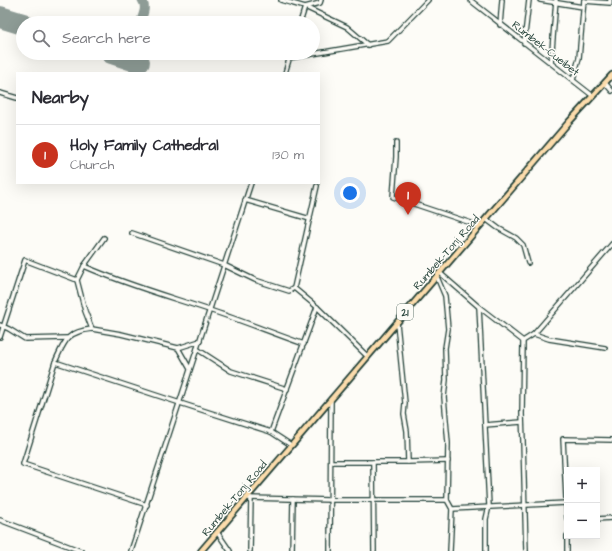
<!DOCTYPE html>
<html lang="en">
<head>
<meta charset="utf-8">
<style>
	:root { --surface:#fff; --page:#f2f2f3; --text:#2b2b33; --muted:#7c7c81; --line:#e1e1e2; --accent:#c8321e }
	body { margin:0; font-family:"Architects Daughter",sans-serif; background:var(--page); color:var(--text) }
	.controls { position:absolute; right:12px; bottom:12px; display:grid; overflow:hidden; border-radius:0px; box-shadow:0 4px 16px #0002 }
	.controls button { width:36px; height:36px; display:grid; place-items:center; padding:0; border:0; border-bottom:1px solid var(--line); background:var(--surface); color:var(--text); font:20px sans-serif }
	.you { position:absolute; left:350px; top:193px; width:14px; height:14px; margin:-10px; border:3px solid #fff; border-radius:50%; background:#1a73e8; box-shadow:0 0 0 6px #1a73e833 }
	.badge { display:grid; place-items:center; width:26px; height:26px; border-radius:50%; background:var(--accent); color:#fff; font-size:13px; font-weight:700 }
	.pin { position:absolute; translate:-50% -33px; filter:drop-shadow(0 1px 2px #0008) }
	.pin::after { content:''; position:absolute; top:21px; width:14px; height:12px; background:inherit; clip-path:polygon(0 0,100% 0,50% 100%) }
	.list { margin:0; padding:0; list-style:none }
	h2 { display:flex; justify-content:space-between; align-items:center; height:52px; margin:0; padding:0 16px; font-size:17px }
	h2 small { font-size:13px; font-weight:400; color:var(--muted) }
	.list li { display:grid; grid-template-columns:26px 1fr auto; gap:12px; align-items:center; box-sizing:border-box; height:60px; padding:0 16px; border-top:1px solid var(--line) }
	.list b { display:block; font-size:15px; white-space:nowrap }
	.list p { margin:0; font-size:13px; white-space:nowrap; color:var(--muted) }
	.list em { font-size:13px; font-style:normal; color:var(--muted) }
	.icon { flex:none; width:22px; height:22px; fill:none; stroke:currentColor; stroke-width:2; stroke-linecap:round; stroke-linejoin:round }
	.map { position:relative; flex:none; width:612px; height:551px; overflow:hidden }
	.search { position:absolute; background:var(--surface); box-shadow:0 4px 16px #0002; left:16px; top:16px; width:304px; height:44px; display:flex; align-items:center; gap:10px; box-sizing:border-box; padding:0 14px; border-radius:22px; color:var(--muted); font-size:15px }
	.panel { position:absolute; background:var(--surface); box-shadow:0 4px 16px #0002; left:16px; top:72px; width:304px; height:112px; border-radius:0px }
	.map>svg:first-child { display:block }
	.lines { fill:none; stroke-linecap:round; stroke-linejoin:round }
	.taxiway { stroke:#8e9c96; stroke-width:9 }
	.runway { stroke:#8e9c96; stroke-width:22 }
	.minor-casing { stroke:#1f3d34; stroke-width:6 }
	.major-casing { stroke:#1f3d34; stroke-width:8 }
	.minor { stroke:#fdfcf7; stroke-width:3.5 }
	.major { stroke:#fcdcac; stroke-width:4.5 }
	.labels { text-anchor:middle; stroke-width:3; stroke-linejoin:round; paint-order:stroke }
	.shield { fill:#fdfcf7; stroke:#62766e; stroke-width:1 }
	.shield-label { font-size:10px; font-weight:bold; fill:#1f3d34 }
	.street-label { font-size:11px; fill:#1f3d34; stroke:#fdfcf7 }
</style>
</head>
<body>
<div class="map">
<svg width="612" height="551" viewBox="0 0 612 551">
	<rect width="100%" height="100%" fill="#fdfcf7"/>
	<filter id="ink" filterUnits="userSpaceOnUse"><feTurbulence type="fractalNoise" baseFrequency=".025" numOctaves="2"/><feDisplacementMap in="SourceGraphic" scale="8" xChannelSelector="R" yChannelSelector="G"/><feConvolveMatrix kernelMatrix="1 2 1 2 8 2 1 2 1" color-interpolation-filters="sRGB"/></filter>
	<g filter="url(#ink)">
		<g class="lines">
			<!-- taxiway -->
			<g class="taxiway">
				<path d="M140 23C143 15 147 7 142 0"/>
				<path d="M129 58 130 53"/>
			</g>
			<!-- runway -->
			<g class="runway">
				<path d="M0 17 23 24"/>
				<path d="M112 53 139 62"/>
			</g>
			<!-- minor casing -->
			<g class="minor-casing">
				<g id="minor">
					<path d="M281 0 305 7 347 27 368 45"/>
					<path d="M470 0 593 96"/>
					<path d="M540 0 583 7"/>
					<path d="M584 1 610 3V0"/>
					<path d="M305 7 320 3 321 0"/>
					<path d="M300 23 305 7"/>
					<path d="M500 25 502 0"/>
					<path d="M524 43 529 0"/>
					<path d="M289 58 388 41 428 0"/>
					<path d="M551 63 556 0"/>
					<path d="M285 73 291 53"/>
					<path d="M573 80 579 58 584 0"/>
					<path d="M605 83 612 91"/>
					<path d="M0 93 17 98"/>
					<path d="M396 143V157L393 197 480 226"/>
					<path d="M317 186 294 288 317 307 368 357"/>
					<path d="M245 200 310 219"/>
					<path d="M486 219 498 228 516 238 523 245 528 263"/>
					<path d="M132 233 224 265 255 280 289 291 294 288"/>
					<path d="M84 266C124 284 167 296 209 310 241 320 272 333 304 344"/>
					<path d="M440 273 479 307 489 506 486 519V551"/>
					<path d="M437 277 445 296 448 329 445 348 446 380 444 397 448 443 447 500 452 509 450 551"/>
					<path d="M479 307 523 341"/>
					<path d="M397 323 405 403 404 414 407 431 408 462 448 461"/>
					<path d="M0 325 9 329 25 339 67 338"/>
					<path d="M92 329 121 334 178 348 190 369"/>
					<path d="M534 334 549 339 605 348"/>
					<path d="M0 337 25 260 77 280 84 266 104 238"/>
					<path d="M178 348 200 341"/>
					<path d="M197 349 231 371 287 389"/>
					<path d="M55 362C65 341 66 332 92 329L85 311 77 280"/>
					<path d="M485 425 522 422"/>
					<path d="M271 432 317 307"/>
					<path d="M331 462H408"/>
					<path d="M373 462 374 551"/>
					<path d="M246 498 330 500H447"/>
					<path d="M147 505 23 464 55 362 180 403 271 432 291 445"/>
					<path d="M452 509 566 503"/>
					<path d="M567 518 563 439 612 440"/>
					<path d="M597 519 612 518"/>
					<path d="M0 520 81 551"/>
					<path d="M217 532 230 551"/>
					<path d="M567 536V551"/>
					<path d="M131 551 251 183"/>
					<path d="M250 551 251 498"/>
					<path d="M292 551 293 499"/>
					<path d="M330 551 331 399"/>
					<path d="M526 551 523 441 522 414 523 341 534 334 612 244"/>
				</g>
			</g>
			<!-- major casing -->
			<g class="major-casing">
				<path id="major" d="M201 551 569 122 612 75"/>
			</g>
			<!-- minor -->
			<use href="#minor" class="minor"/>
			<!-- major -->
			<use href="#major" class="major"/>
		</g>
	</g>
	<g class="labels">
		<!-- shield labels -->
		<rect class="shield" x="397" y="304" width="16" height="16" rx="3"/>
		<g class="shield-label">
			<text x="405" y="316">21</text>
		</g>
		<!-- street labels -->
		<g class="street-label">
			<text transform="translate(546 48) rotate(38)" y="4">Rumbek-Cueibet</text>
			<text transform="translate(446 252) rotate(-49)" y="4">Rumbek-Tonj Road</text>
			<text transform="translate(234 498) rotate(-50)" y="4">Rumbek-Tonj Road</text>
		</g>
	</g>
</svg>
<div class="controls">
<button>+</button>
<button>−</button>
</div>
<div class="you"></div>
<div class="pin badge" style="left:408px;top:215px">1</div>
<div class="search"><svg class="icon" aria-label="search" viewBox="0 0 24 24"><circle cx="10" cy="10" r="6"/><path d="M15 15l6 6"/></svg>Search here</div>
<section class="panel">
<h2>Nearby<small></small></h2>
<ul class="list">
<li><span class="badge">1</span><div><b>Holy Family Cathedral</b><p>Church</p></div><em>130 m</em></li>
</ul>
</section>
</div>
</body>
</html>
